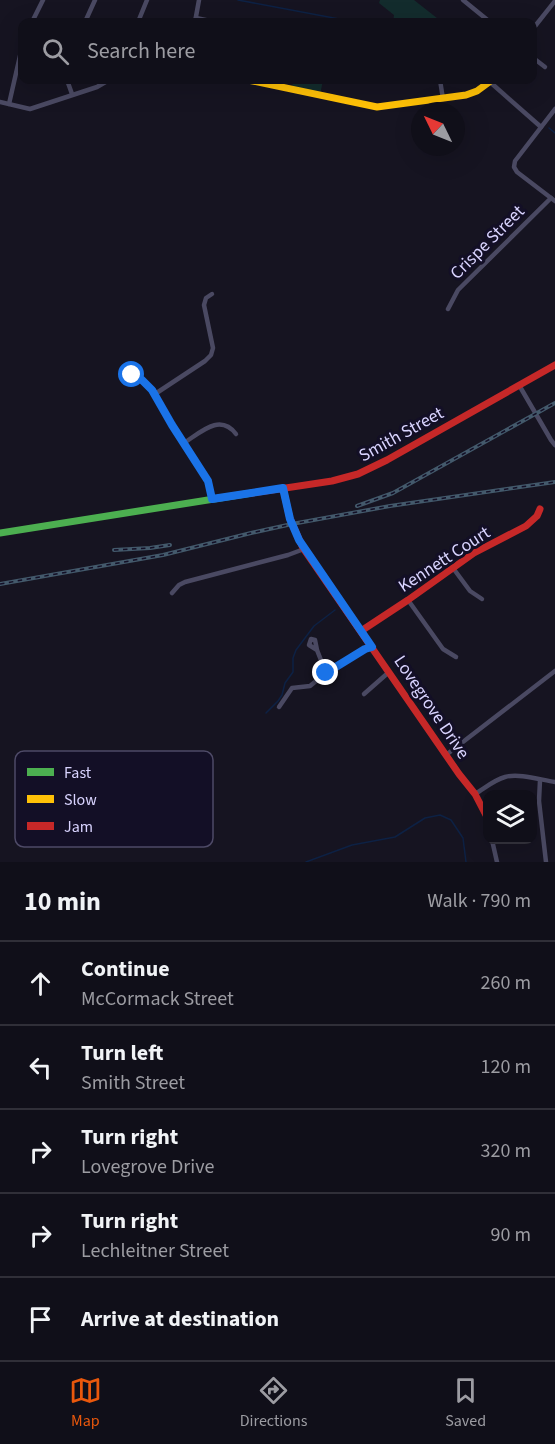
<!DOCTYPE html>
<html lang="en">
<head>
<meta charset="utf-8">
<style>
	:root { --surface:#100f19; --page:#1e1d26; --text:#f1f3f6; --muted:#9c9ca2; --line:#302f38; --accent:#ea580c }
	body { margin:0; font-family:"Source Sans 3",sans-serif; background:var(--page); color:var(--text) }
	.controls { position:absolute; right:18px; bottom:18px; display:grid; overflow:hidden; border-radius:12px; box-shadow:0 6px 24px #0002 }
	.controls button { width:54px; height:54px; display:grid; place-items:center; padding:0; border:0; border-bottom:2px solid var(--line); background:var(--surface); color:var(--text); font:30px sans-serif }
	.compass { position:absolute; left:411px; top:102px; width:54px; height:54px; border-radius:50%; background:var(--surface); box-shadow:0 6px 24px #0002; rotate:313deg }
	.stop { position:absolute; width:18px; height:18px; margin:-14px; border:4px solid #1a73e8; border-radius:50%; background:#fff }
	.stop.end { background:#1a73e8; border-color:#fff; box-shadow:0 2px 6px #0008 }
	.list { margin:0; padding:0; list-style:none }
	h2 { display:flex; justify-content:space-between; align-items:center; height:78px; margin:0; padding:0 24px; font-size:26px }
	h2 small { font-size:20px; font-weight:400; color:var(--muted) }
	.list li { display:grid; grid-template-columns:39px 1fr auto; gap:18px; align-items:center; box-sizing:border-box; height:84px; padding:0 24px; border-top:2px solid var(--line) }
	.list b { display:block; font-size:22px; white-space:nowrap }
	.list p { margin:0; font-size:20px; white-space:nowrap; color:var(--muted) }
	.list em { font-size:20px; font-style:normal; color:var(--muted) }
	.icon { flex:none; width:33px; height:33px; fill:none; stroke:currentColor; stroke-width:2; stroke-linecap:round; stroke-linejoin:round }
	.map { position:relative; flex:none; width:555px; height:862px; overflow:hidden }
	.search { position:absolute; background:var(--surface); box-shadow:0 6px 24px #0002; left:18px; right:18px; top:18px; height:66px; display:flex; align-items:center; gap:15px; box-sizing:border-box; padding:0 21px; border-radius:12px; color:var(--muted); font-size:22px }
	.sheet { height:498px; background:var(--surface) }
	nav { display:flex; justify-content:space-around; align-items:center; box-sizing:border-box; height:84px; border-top:2px solid var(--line); background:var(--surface); font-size:16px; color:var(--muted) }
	nav a { display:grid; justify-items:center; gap:3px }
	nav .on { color:var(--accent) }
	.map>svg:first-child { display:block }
	.green { fill:#132c2d }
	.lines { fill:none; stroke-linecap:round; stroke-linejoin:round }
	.stream { stroke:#0d2144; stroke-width:1.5 }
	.street { stroke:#4a4962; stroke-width:4.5 }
	.fast { stroke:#4caf50; stroke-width:7 }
	.slow { stroke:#ffc107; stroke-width:7 }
	.jam { stroke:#c62828; stroke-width:7 }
	.rail-casing { stroke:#43596b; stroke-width:4 }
	.rail { stroke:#130f26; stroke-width:1.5; stroke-dasharray:4.5; stroke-linecap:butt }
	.route { stroke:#1a73e8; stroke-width:8 }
	.labels { text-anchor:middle; stroke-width:6; stroke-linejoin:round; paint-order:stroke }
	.street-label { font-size:18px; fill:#d9d4ff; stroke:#130f26 }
	.key { fill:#130f26; stroke:#4e4a67; stroke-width:1.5 }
	.key-label { font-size:16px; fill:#d9d4ff }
</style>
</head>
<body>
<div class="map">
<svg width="555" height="862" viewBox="0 0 555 862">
	<rect width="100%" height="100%" fill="#161421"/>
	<!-- green -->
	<g class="green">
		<path d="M380 0H414L442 22H393L394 15 379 3Z"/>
		<path d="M293 80H323L320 95 292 89Z"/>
	</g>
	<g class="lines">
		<!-- stream -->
		<g class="stream">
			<path d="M238 0 355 22"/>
			<path d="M549 128 555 133"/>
			<path d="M266 713 278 701 282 695 285 683 293 672V658L296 650 314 626 335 610"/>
			<path d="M306 862 352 845 395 837 425 818 440 815 451 820 463 838 466 862"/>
		</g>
		<!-- street -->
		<g class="street">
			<path d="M463 0 490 22"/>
			<path d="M196 18 215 22"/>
			<path d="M32 22 43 0"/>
			<path d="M85 22 95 0"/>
			<path d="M138 22 147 0"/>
			<path d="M195 22 199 0"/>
			<path d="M532 30 555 1"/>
			<path d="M532 57 545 67"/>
			<path d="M67 80 72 94"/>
			<path d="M440 80 443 99"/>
			<path d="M490 82 541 127"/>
			<path d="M0 102 30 109 97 87 109 80"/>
			<path d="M9 104 22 47"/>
			<path d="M555 109 515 161 514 167 517 172 555 201"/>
			<path d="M448 309 458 290 551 198"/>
			<path d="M121 376 129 375 136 377 145 382 152 390 172 425 208 481 212 499"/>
			<path d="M519 385 551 440 555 445"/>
			<path d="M155 394 205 361 211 355 213 348 204 305 206 298 212 294"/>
			<path d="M184 443C201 432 220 413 236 434"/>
			<path d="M453 568 470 591 482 599"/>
			<path d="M172 593 179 585 185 582 288 555 304 549"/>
			<path d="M408 600 443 649 456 657"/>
			<path d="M317 650 309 645 311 639 315 640 317 650 326 673"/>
			<path d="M364 694 389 672"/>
			<path d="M279 707 292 688 310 686 326 673 365 649 372 647"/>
			<path d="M446 755 555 671"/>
			<path d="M540 780 539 801 546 862"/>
			<path d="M475 794C485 788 494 780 505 777 519 773 541 780 555 782"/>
			<path d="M492 840 497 862"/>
		</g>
		<!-- fast -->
		<path class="fast" d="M0 533 252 493"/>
		<!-- slow -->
		<path class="slow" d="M248 80 377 107 466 95 477 91 492 80"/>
		<!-- jam -->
		<g class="jam">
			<path d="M283 488 290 519 303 548 459 774 475 794 488 819"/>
			<path d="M252 493 332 481 358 474 387 460 555 365"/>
			<path d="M361 631 408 600 474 553 526 526 537 516 540 509"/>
		</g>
		<!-- rail casing -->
		<g class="rail-casing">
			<g id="rail">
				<path d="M357 506 393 493 555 403"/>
				<path d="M114 550 150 548 170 545"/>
				<path d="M0 584 163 555 251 533 292 524 390 506 555 482"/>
			</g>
		</g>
		<!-- rail -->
		<use href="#rail" class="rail"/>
	</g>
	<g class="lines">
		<!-- route -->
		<path class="route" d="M132 375 142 380 152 390 172 425 208 481 212 499 283 488 290 519 299 540 372 647 365 649 326 673"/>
	</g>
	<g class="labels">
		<!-- street labels -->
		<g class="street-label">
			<text transform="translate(487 242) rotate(-45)" y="6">Crispe Street</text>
			<text transform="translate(401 434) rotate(-29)" y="6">Smith Street</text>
			<text transform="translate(444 559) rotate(-33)" y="6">Kennett Court</text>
			<text transform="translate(432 707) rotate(56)" y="6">Lovegrove Drive</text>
		</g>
	</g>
	<!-- legend -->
	<rect x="15" y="751" width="198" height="96" rx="9" class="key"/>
	<rect x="27" y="768" width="27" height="8" fill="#4caf50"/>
	<rect x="27" y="795" width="27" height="8" fill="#ffc107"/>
	<rect x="27" y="822" width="27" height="8" fill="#c62828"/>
	<g class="key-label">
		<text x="64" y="778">Fast</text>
		<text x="64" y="805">Slow</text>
		<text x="64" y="832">Jam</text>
	</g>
</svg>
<div class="controls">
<button><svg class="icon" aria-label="layers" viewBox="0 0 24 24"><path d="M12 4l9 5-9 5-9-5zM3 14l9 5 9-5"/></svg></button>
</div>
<svg class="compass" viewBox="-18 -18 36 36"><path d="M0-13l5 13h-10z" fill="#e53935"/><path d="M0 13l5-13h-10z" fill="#9c9ca2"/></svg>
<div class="stop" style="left:132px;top:375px"></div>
<div class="stop end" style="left:326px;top:673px"></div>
<div class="search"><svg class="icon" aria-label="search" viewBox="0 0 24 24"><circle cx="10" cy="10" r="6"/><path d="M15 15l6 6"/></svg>Search here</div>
</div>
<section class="sheet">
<h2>10 min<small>Walk · 790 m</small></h2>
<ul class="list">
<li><svg class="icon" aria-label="ahead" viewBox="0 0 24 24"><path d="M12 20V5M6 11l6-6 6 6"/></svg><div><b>Continue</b><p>McCormack Street</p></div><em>260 m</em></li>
<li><svg class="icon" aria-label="left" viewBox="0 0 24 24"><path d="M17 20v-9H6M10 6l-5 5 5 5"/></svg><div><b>Turn left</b><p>Smith Street</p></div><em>120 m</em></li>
<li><svg class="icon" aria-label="right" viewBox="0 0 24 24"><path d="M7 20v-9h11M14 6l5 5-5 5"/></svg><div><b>Turn right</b><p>Lovegrove Drive</p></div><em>320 m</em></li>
<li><svg class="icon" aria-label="right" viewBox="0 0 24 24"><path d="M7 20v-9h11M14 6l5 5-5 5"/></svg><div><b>Turn right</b><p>Lechleitner Street</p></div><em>90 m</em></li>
<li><svg class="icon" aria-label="arrive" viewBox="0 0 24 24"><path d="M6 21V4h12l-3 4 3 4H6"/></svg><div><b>Arrive at destination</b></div></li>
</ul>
</section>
<nav>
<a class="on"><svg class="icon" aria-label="map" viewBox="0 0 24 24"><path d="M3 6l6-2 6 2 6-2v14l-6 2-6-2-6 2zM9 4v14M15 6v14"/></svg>Map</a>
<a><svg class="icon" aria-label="directions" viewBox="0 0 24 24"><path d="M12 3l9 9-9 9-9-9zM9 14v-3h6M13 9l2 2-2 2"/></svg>Directions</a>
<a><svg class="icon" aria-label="saved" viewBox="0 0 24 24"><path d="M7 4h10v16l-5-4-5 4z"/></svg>Saved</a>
</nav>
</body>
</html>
